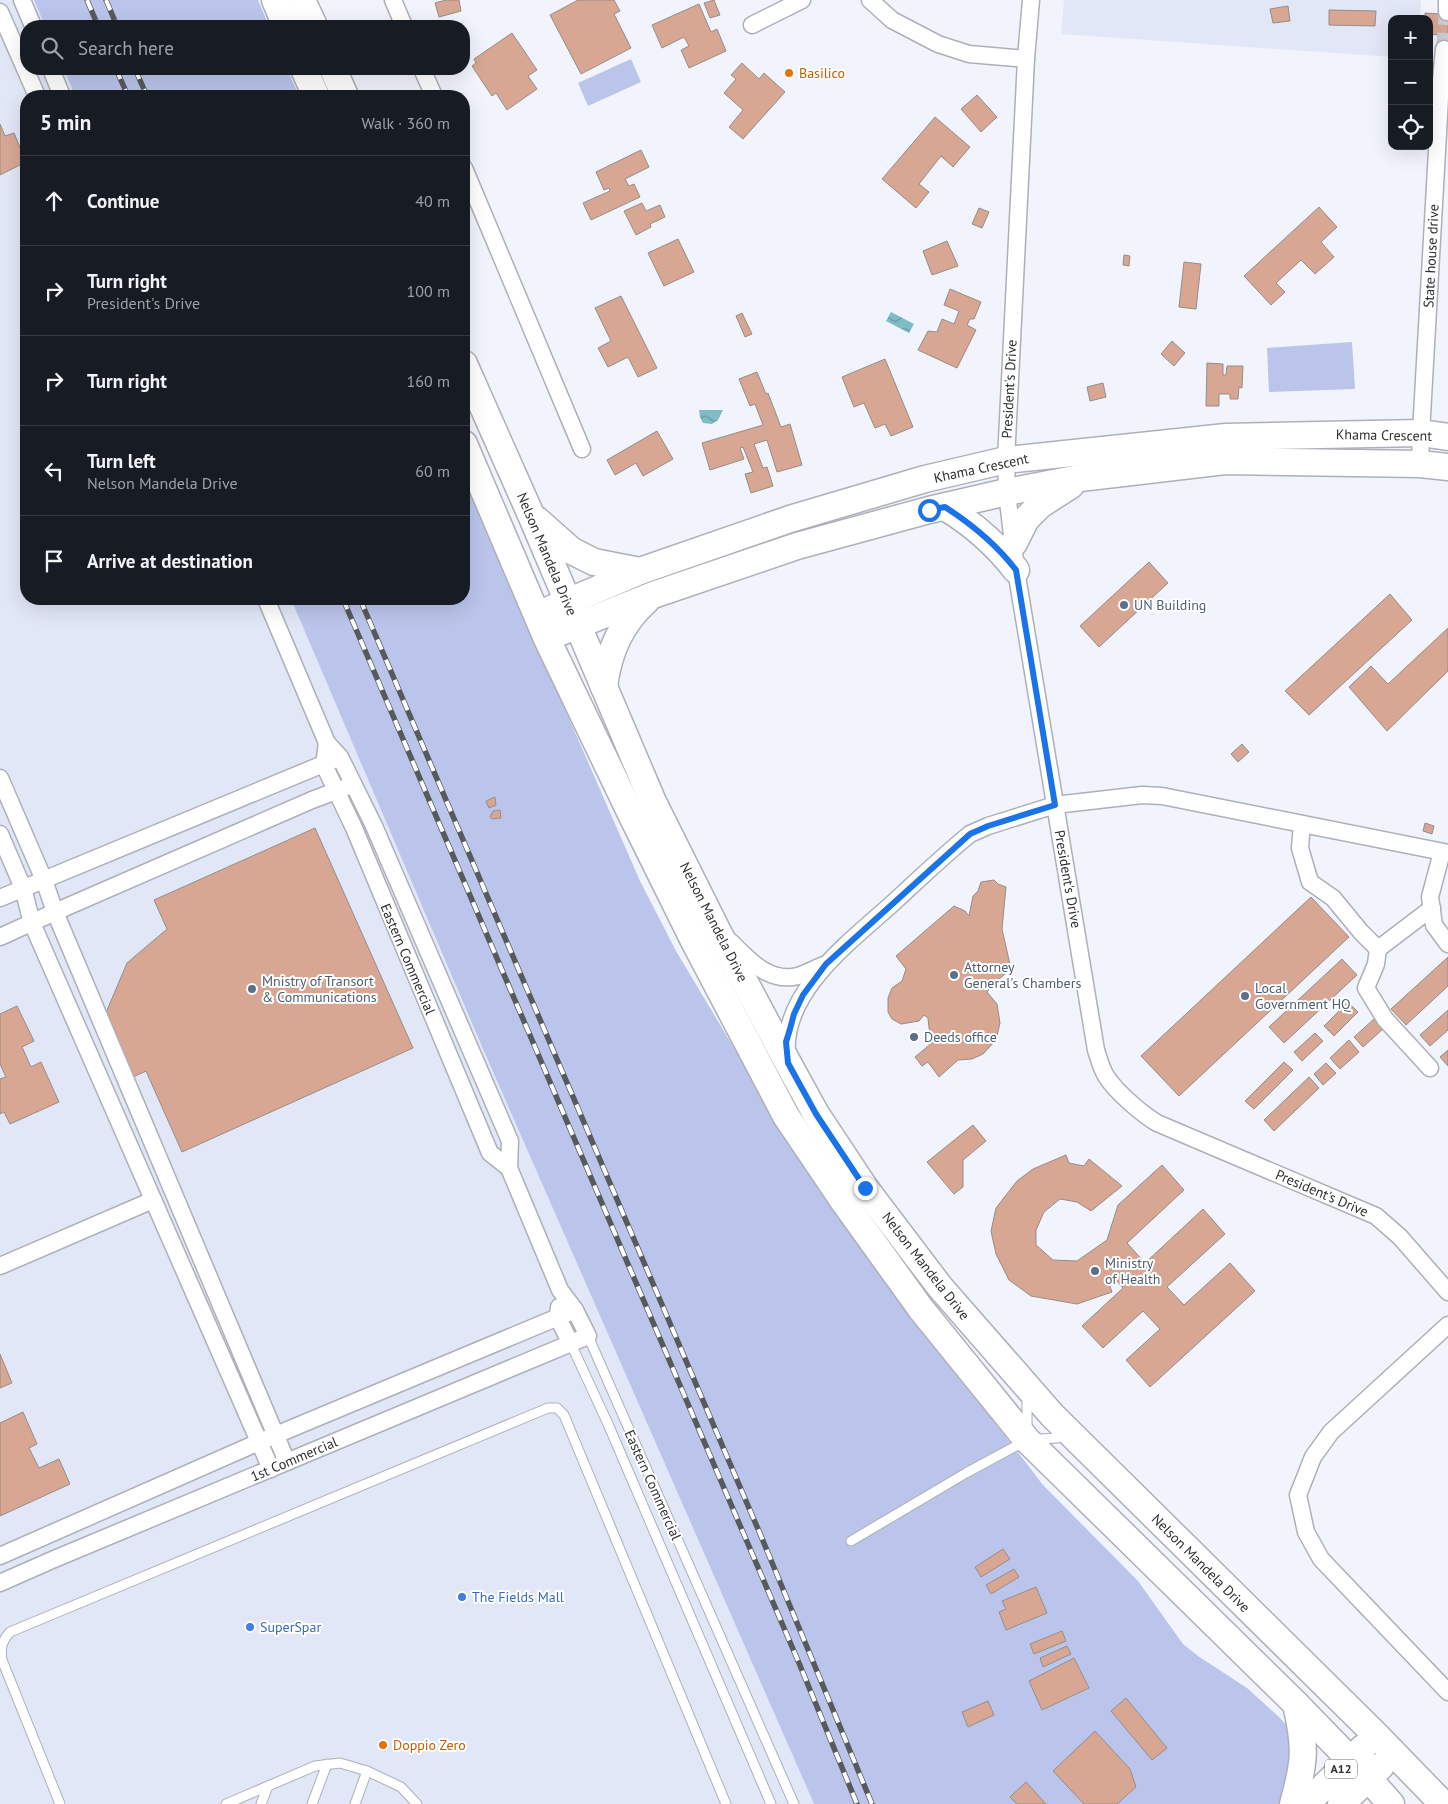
<!DOCTYPE html>
<html lang="en">
<head>
<meta charset="utf-8">
<style>
	:root { --surface:#171b24; --page:#20242c; --text:#f1f3f6; --muted:#9ea1a6; --line:#363941 }
	body { margin:0; font-family:"PT Sans",sans-serif; background:var(--page); color:var(--text) }
	.controls { position:absolute; right:15px; top:15px; display:grid; overflow:hidden; border-radius:10px; box-shadow:0 5px 20px #0002 }
	.controls button { width:45px; height:45px; display:grid; place-items:center; padding:0; border:0; border-bottom:1px solid var(--line); background:var(--surface); color:var(--text); font:25px sans-serif }
	.stop { position:absolute; width:15px; height:15px; margin:-11px; border:4px solid #1a73e8; border-radius:50%; background:#fff }
	.stop.end { background:#1a73e8; border-color:#fff; box-shadow:0 1px 5px #0008 }
	.list { margin:0; padding:0; list-style:none }
	h2 { display:flex; justify-content:space-between; align-items:center; height:65px; margin:0; padding:0 20px; font-size:21px }
	h2 small { font-size:16px; font-weight:400; color:var(--muted) }
	.list li { display:grid; grid-template-columns:32px 1fr auto; gap:15px; align-items:center; box-sizing:border-box; height:90px; padding:0 20px; border-top:1px solid var(--line) }
	.list b { display:block; font-size:19px; white-space:nowrap }
	.list p { margin:0; font-size:16px; white-space:nowrap; color:var(--muted) }
	.list em { font-size:16px; font-style:normal; color:var(--muted) }
	.icon { flex:none; width:28px; height:28px; fill:none; stroke:currentColor; stroke-width:2; stroke-linecap:round; stroke-linejoin:round }
	.map { position:relative; flex:none; width:1448px; height:1804px; overflow:hidden }
	.search { position:absolute; background:var(--surface); box-shadow:0 5px 20px #0002; left:20px; top:20px; width:450px; height:55px; display:flex; align-items:center; gap:12px; box-sizing:border-box; padding:0 18px; border-radius:20px; color:var(--muted); font-size:19px }
	.panel { position:absolute; background:var(--surface); box-shadow:0 5px 20px #0002; left:20px; top:90px; width:450px; height:515px; border-radius:20px }
	.map>svg:first-child { display:block }
	.built { fill:#e2e7f8 }
	.grass { fill:#bbc5eb }
	.water { fill:url(#water-waves) }
	.building { fill:#d7a793; stroke:#968c88 }
	.lines { fill:none; stroke-linecap:round; stroke-linejoin:round }
	.minor-tunnel { stroke:#caccd4; stroke-width:16; stroke-dasharray:16 8; stroke-linecap:butt }
	.service-casing { stroke:#adb0b8; stroke-width:11 }
	.minor-casing { stroke:#adb0b8; stroke-width:19 }
	.primary-casing { stroke:#adb0b8; stroke-width:29 }
	.service { stroke:#fff; stroke-width:9 }
	.minor { stroke:#fff; stroke-width:16 }
	.primary { stroke:#fff; stroke-width:26 }
	.rail-casing { stroke:#58595d; stroke-width:5.5 }
	.rail { stroke:#fff; stroke-width:4; stroke-dasharray:11; stroke-linecap:butt }
	.route { stroke:#1a73e8; stroke-width:6 }
	.food-dot { fill:#e8710a; stroke:#fff; stroke-width:2 }
	.service-dot { fill:#5c6f8a; stroke:#fff; stroke-width:2 }
	.shop-dot { fill:#3f7fe0; stroke:#fff; stroke-width:2 }
	.labels { text-anchor:middle; stroke-width:4; stroke-linejoin:round; paint-order:stroke }
	.shield { fill:#fff; stroke:#6d6d70; stroke-width:1 }
	.shield-label { font-size:12px; font-weight:bold; fill:#2e2f32 }
	.food-label { font-size:14px; fill:#c56008; stroke:#fff; text-anchor:start }
	.street-label { font-size:14px; fill:#2e2f32; stroke:#fff }
	.service-label { font-size:14px; fill:#4e5e75; stroke:#fff; text-anchor:start }
	.shop-label { font-size:14px; fill:#366cbe; stroke:#fff; text-anchor:start }
</style>
</head>
<body>
<div class="map">
<svg width="1448" height="1804" viewBox="0 0 1448 1804">
	<defs>
		<pattern id="water-waves" width="16" height="10" patternUnits="userSpaceOnUse" patternTransform="scale(1.25)"><rect width="16" height="10" fill="#80bcc6"/><path d="M0 5q4-4 8 0t8 0" fill="none" stroke="#6999a1"/></pattern>
	</defs>
	<rect width="100%" height="100%" fill="#f1f3fd"/>
	<!-- built -->
	<g class="built">
		<path d="M0 0H34L45 26H26V69H64L75 96H26V599H291L483 1049 814 1804H0Z"/>
		<path d="M1064 0H1421L1420 19H1392V57L1061 34Z"/>
	</g>
	<!-- grass -->
	<g class="grass">
		<path d="M34 0H258L269 26H45Z"/>
		<path d="M631 59 641 82 588 106 578 83Z"/>
		<path d="M64 69H287L299 96H75Z"/>
		<path d="M1352 342 1355 389 1269 392 1267 348Z"/>
		<path d="M464 478 640 881 676 951 792 1145 867 1256 1043 1485 1138 1581 1183 1644 1198 1656 1247 1688 1279 1717 1295 1735 1287 1804H814L483 1049 291 599H464Z"/>
	</g>
	<!-- water -->
	<g class="water">
		<path d="M891 312 914 324 909 333 886 321Z"/>
		<path d="M699 410H723L718 420 712 424 703 423 700 417Z"/>
	</g>
	<!-- building -->
	<g class="building">
		<path d="M446 0H459L461 11 439 17 435 3Z"/>
		<path d="M578 0H614L620 11 614 14 631 48 581 74 550 15Z"/>
		<path d="M714 0 720 15 710 18 704 3Z"/>
		<path d="M699 4 711 32 717 29 726 51 689 68 681 50 689 46 684 37 662 48 652 25Z"/>
		<path d="M1288 6 1290 21 1273 23 1270 9Z"/>
		<path d="M1329 10 1376 11 1375 26 1329 25Z"/>
		<path d="M1448 12V49L1437 47 1438 35 1429 34V19H1425V13L1440 14Z"/>
		<path d="M512 33 537 70 528 76 537 89 507 110 496 93 492 96 472 66 476 63 474 59Z"/>
		<path d="M742 63 759 79 764 73 785 92 743 139 729 127 743 110 724 93 736 79 731 75Z"/>
		<path d="M977 95 997 117 981 132 961 109Z"/>
		<path d="M935 117 970 147 953 167 941 156 919 184 929 192 916 208 882 179Z"/>
		<path d="M0 124 5 136 14 133 26 162 0 175Z"/>
		<path d="M641 150 649 167 625 179 629 186 634 184 640 197 591 220 583 203 610 191 609 188 604 190 596 172Z"/>
		<path d="M642 203 646 211 660 205 665 217 650 224 651 227 636 235 624 211Z"/>
		<path d="M1319 207 1337 227 1321 242 1334 257 1315 274 1301 260 1276 283 1285 292 1271 305 1244 276Z"/>
		<path d="M979 208 989 212 982 228 972 224Z"/>
		<path d="M678 239 694 272 664 286 648 253Z"/>
		<path d="M947 241 958 266 932 275 923 251Z"/>
		<path d="M1124 255 1130 256 1129 266 1123 265Z"/>
		<path d="M1184 262 1201 264 1196 309 1179 307Z"/>
		<path d="M950 289 981 302 974 319H970L967 325 976 330 957 368 918 350 928 331 937 332 942 319 954 324 959 311 944 305Z"/>
		<path d="M621 296 657 368 638 377 628 357 608 367 598 348 611 341 595 308Z"/>
		<path d="M742 313 752 334 745 337 736 316Z"/>
		<path d="M1172 341 1185 353 1174 366 1161 354Z"/>
		<path d="M885 359 913 427 891 436 885 424 875 428 864 403 854 407 842 377Z"/>
		<path d="M1207 363 1223 364V375H1226L1227 366H1243L1242 388 1239 387 1238 399H1230V394H1219V406H1206Z"/>
		<path d="M757 372 766 394 768 393 781 427 790 424 802 465 777 472 767 440 754 444 763 468 767 467 773 486 751 493 745 474 753 472 743 447 740 448 744 459 710 470 702 443 763 425 755 404 750 406 739 379Z"/>
		<path d="M1103 383 1106 397 1090 401 1087 387Z"/>
		<path d="M657 431 673 459 643 476 636 463 615 475 607 460Z"/>
		<path d="M1149 562 1168 583 1099 647 1080 626Z"/>
		<path d="M1390 594 1412 620 1309 715 1285 691Z"/>
		<path d="M1448 628V671L1387 731 1349 687 1371 666 1388 684Z"/>
		<path d="M1242 744 1249 752 1238 762 1231 754Z"/>
		<path d="M495 797 496 805 489 808 486 801Z"/>
		<path d="M500 810 501 818 492 819 490 817 493 811Z"/>
		<path d="M1425 823 1434 826 1432 834 1423 831Z"/>
		<path d="M315 828 413 1048 182 1152 146 1071 133 1077 105 1015 127 963 167 929 154 900Z"/>
		<path d="M994 880 998 884 1006 887 1002 929 1011 969 992 985 987 992 997 1004 1000 1023 996 1040 983 1054 972 1059 958 1060 939 1077 928 1062 922 1066 915 1057 933 1042 929 1028 928 1018 924 1015 919 1021 901 1024 892 1019 888 1012V998L892 988 902 981 906 969 896 956 954 906 965 911 969 916 973 896 978 891 981 882Z"/>
		<path d="M1311 897 1349 937 1179 1096 1141 1056Z"/>
		<path d="M1448 957V986L1406 1025 1391 1009Z"/>
		<path d="M1342 959 1357 975 1284 1043 1269 1027Z"/>
		<path d="M1348 1002 1358 1012 1334 1036 1324 1026Z"/>
		<path d="M17 1006 34 1041 22 1047 31 1067 41 1062 59 1102 10 1124 4 1112 0 1114V1079L6 1077 0 1064V1014Z"/>
		<path d="M1448 1010V1030L1430 1046 1420 1035Z"/>
		<path d="M1374 1019 1383 1029 1363 1047 1354 1037Z"/>
		<path d="M1315 1033 1323 1041 1302 1061 1294 1052Z"/>
		<path d="M1349 1040 1359 1052 1340 1069 1330 1058Z"/>
		<path d="M1448 1050V1066L1440 1057Z"/>
		<path d="M1284 1062 1293 1070 1254 1109 1245 1101Z"/>
		<path d="M1326 1063 1336 1073 1323 1085 1314 1074Z"/>
		<path d="M1309 1077 1319 1088 1274 1131 1264 1120Z"/>
		<path d="M973 1125 986 1141 963 1160V1187L954 1194 927 1162Z"/>
		<path d="M1066 1155 1069 1163 1084 1166 1089 1159 1122 1186 1091 1211 1077 1202 1060 1199 1044 1212 1036 1230V1245L1053 1260 1077 1261 1107 1240 1118 1205 1162 1165 1184 1190 1127 1243 1145 1263 1203 1209 1225 1234 1167 1287 1184 1305 1230 1263 1255 1291 1150 1387 1126 1360 1160 1329 1143 1311 1103 1348 1082 1326 1123 1288 1115 1279 1108 1281 1112 1292 1077 1304 1031 1296 1009 1280 996 1254 991 1231 996 1208 1017 1181 1033 1169Z"/>
		<path d="M0 1354 12 1383 0 1388Z"/>
		<path d="M23 1412 37 1444 29 1448 39 1468 59 1459 70 1484 0 1516V1423Z"/>
		<path d="M1003 1549 1010 1559 981 1577 975 1567Z"/>
		<path d="M1014 1569 1019 1577 991 1594 986 1585Z"/>
		<path d="M1036 1587 1047 1613 1006 1630 999 1612 1006 1609 1002 1601Z"/>
		<path d="M1062 1631 1066 1641 1034 1654 1030 1644Z"/>
		<path d="M1067 1646 1071 1654 1043 1667 1040 1658Z"/>
		<path d="M1074 1658 1089 1688 1042 1710 1029 1681Z"/>
		<path d="M1126 1698 1167 1748 1152 1760 1111 1711Z"/>
		<path d="M988 1701 994 1715 968 1727 962 1712Z"/>
		<path d="M1095 1731 1130 1769 1136 1787 1117 1804H1084L1053 1771Z"/>
		<path d="M1026 1782 1046 1804H1017L1010 1797Z"/>
	</g>
	<g class="lines">
		<!-- minor-tunnel -->
		<path class="minor-tunnel" d="M1444 49 1447 12"/>
		<!-- service casing -->
		<g class="service-casing">
			<g id="service">
				<path d="M588 1336 794 1804"/>
				<path d="M571 1344 608 1424 771 1804"/>
				<path d="M1027 1430V1395"/>
				<path d="M851 1541 966 1473 1027 1440 1069 1437"/>
				<path d="M60 1804 2 1660C0 1648 2 1641 10 1632L548 1408H557L564 1415 726 1804"/>
				<path d="M226 1804 315 1766 340 1763 367 1771 401 1787 417 1804"/>
				<path d="M261 1804 268 1786"/>
				<path d="M312 1804 327 1764"/>
				<path d="M355 1804 367 1771"/>
			</g>
		</g>
		<!-- minor casing -->
		<g class="minor-casing">
			<g id="minor">
				<path d="M22 0 33 26"/>
				<path d="M393 0 404 26"/>
				<path d="M870 0 892 20 938 44 969 54 1026 59"/>
				<path d="M1031 0 1026 59 1006 460 1007 492 1016 570 1096 1050C1099 1059 1101 1068 1106 1076 1115 1091 1142 1114 1157 1123L1376 1216 1400 1237 1448 1292"/>
				<path d="M0 12 37 96"/>
				<path d="M1447 12V0"/>
				<path d="M752 25 802 0"/>
				<path d="M51 69 62 96"/>
				<path d="M422 69 434 96"/>
				<path d="M464 168 582 449"/>
				<path d="M1420 464 1421 433 1441 80 1444 49"/>
				<path d="M327 743 324 765 354 828 490 1153 509 1168"/>
				<path d="M0 778 44 880 55 912 287 1462"/>
				<path d="M1302 824 1300 848 1310 882 1333 898 1361 932 1378 949 1376 964 1366 988 1385 1019 1430 1068"/>
				<path d="M0 834 23 888 32 923 271 1469"/>
				<path d="M1442 852 1430 897 1434 925 1448 944"/>
				<path d="M0 898 333 760"/>
				<path d="M0 937 55 912 312 800 344 788"/>
				<path d="M731 942C750 961 769 983 798 976 807 973 816 968 824 965"/>
				<path d="M1378 949 1432 908"/>
				<path d="M787 1055C781 992 851 941 893 903 918 880 943 856 970 834L988 826 1055 805 1142 795 1162 796 1448 853"/>
				<path d="M0 1266 153 1200"/>
				<path d="M559 1307 558 1318 571 1344"/>
				<path d="M1448 1325 1331 1432 1313 1457 1298 1495 1306 1532 1321 1559 1448 1692"/>
				<path d="M0 1556 259 1442 575 1310"/>
				<path d="M0 1583 52 1560 588 1336 575 1310 560 1290 509 1168 510 1141 374 826 340 757 327 743 266 599"/>
			</g>
		</g>
		<!-- primary casing -->
		<g class="primary-casing">
			<g id="primary">
				<path d="M275 0 286 26"/>
				<path d="M302 0 314 26"/>
				<path d="M304 69 316 96"/>
				<path d="M333 69 345 96"/>
				<path d="M464 364 531 515 653 802 717 930 788 1063 816 1114 865 1188 940 1287 1052 1415 1376 1735 1443 1804"/>
				<path d="M464 444 547 639 630 812 694 941 786 1116 844 1202 921 1309 1027 1440 1296 1704 1368 1778 1391 1804"/>
				<path d="M945 507C973 524 996 544 1016 570"/>
				<path d="M537 520 572 551 594 562 640 571"/>
				<path d="M1014 543 1026 519 1040 505 1071 485"/>
				<path d="M551 609 640 571 790 519 925 479 1006 460 1226 437 1421 433 1448 437"/>
				<path d="M561 632 653 595 797 546 929 510 1007 492 1080 478 1225 461 1420 464 1448 467"/>
				<path d="M604 687C608 653 620 624 646 601"/>
				<path d="M1293 1804C1305 1762 1306 1747 1296 1704"/>
				<path d="M1306 1804 1363 1748"/>
				<path d="M1341 1804 1381 1766"/>
			</g>
		</g>
		<!-- service -->
		<use href="#service" class="service"/>
		<!-- minor -->
		<use href="#minor" class="minor"/>
		<!-- primary -->
		<use href="#primary" class="primary"/>
		<!-- rail casing -->
		<g class="rail-casing">
			<g id="rail">
				<path d="M87 0 98 26"/>
				<path d="M106 0 117 26"/>
				<path d="M116 69 128 96"/>
				<path d="M135 69 147 96"/>
				<path d="M343 599 799 1663 857 1804"/>
				<path d="M360 599 761 1536 872 1804"/>
			</g>
		</g>
		<!-- rail -->
		<use href="#rail" class="rail"/>
	</g>
	<g class="lines">
		<!-- route -->
		<path class="route" d="M865 1188 816 1114 788 1063 786 1042 790 1029 794 1014 803 995 826 964 970 834 988 826 1055 805 1016 570C996 544 973 525 945 507L929 510"/>
	</g>
	<!-- markers -->
	<g class="food-dot">
		<circle cx="789" cy="73" r="5"/>
		<circle cx="383" cy="1745" r="5"/>
	</g>
	<g class="service-dot">
		<circle cx="1124" cy="605" r="5"/>
		<circle cx="954" cy="975" r="5"/>
		<circle cx="252" cy="989" r="5"/>
		<circle cx="1245" cy="996" r="5"/>
		<circle cx="914" cy="1037" r="5"/>
		<circle cx="1095" cy="1271" r="5"/>
	</g>
	<g class="shop-dot">
		<circle cx="462" cy="1597" r="5"/>
		<circle cx="250" cy="1627" r="5"/>
	</g>
	<g class="labels">
		<!-- shield labels -->
		<rect class="shield" x="1325" y="1759.5" width="32" height="19" rx="4"/>
		<g class="shield-label">
			<text x="1341" y="1773">A12</text>
		</g>
		<!-- food labels -->
		<g class="food-label">
			<text x="799" y="78">Basilico</text>
			<text x="393" y="1750">Doppio Zero</text>
		</g>
		<!-- street labels -->
		<g class="street-label">
			<text transform="translate(1431 256) rotate(-87)" y="5">State house drive</text>
			<text transform="translate(1009 389) rotate(-87)" y="5">President's Drive</text>
			<text transform="translate(1384 435) rotate(1)" y="5">Khama Crescent</text>
			<text transform="translate(981 468) rotate(-12)" y="5">Khama Crescent</text>
			<text transform="translate(547 554) rotate(67)" y="5">Nelson Mandela Drive</text>
			<text transform="translate(1068 879) rotate(80)" y="5">President's Drive</text>
			<text transform="translate(714 922) rotate(63)" y="5">Nelson Mandela Drive</text>
			<text transform="translate(408 959) rotate(67)" y="5">Eastern Commercial</text>
			<text transform="translate(1322 1193) rotate(23)" y="5">President's Drive</text>
			<text transform="translate(926 1266) rotate(52)" y="5">Nelson Mandela Drive</text>
			<text transform="translate(294 1459) rotate(-23)" y="5">1st Commercial</text>
			<text transform="translate(653 1485) rotate(66)" y="5">Eastern Commercial</text>
			<text transform="translate(1201 1563) rotate(45)" y="5">Nelson Mandela Drive</text>
		</g>
		<!-- service labels -->
		<g class="service-label">
			<text x="1134" y="610">UN Building</text>
			<text x="964" y="972">Attorney<tspan x="964" dy="16">General's Chambers</tspan></text>
			<text x="262" y="986">Mnistry of Transort<tspan x="262" dy="16">&amp; Communications</tspan></text>
			<text x="1255" y="993">Local<tspan x="1255" dy="16">Government HQ</tspan></text>
			<text x="924" y="1042">Deeds office</text>
			<text x="1105" y="1268">Ministry<tspan x="1105" dy="16">of Health</tspan></text>
		</g>
		<!-- shop labels -->
		<g class="shop-label">
			<text x="472" y="1602">The Fields Mall</text>
			<text x="260" y="1632">SuperSpar</text>
		</g>
	</g>
</svg>
<div class="controls">
<button>+</button>
<button>−</button>
<button><svg class="icon" aria-label="locate" viewBox="0 0 24 24"><circle cx="12" cy="12" r="6"/><path d="M12 2v4M12 18v4M2 12h4M18 12h4"/></svg></button>
</div>
<div class="stop" style="left:929px;top:510px"></div>
<div class="stop end" style="left:865px;top:1188px"></div>
<div class="search"><svg class="icon" aria-label="search" viewBox="0 0 24 24"><circle cx="10" cy="10" r="6"/><path d="M15 15l6 6"/></svg>Search here</div>
<section class="panel">
<h2>5 min<small>Walk · 360 m</small></h2>
<ul class="list">
<li><svg class="icon" aria-label="ahead" viewBox="0 0 24 24"><path d="M12 20V5M6 11l6-6 6 6"/></svg><div><b>Continue</b></div><em>40 m</em></li>
<li><svg class="icon" aria-label="right" viewBox="0 0 24 24"><path d="M7 20v-9h11M14 6l5 5-5 5"/></svg><div><b>Turn right</b><p>President's Drive</p></div><em>100 m</em></li>
<li><svg class="icon" aria-label="right" viewBox="0 0 24 24"><path d="M7 20v-9h11M14 6l5 5-5 5"/></svg><div><b>Turn right</b></div><em>160 m</em></li>
<li><svg class="icon" aria-label="left" viewBox="0 0 24 24"><path d="M17 20v-9H6M10 6l-5 5 5 5"/></svg><div><b>Turn left</b><p>Nelson Mandela Drive</p></div><em>60 m</em></li>
<li><svg class="icon" aria-label="arrive" viewBox="0 0 24 24"><path d="M6 21V4h12l-3 4 3 4H6"/></svg><div><b>Arrive at destination</b></div></li>
</ul>
</section>
</div>
</body>
</html>
